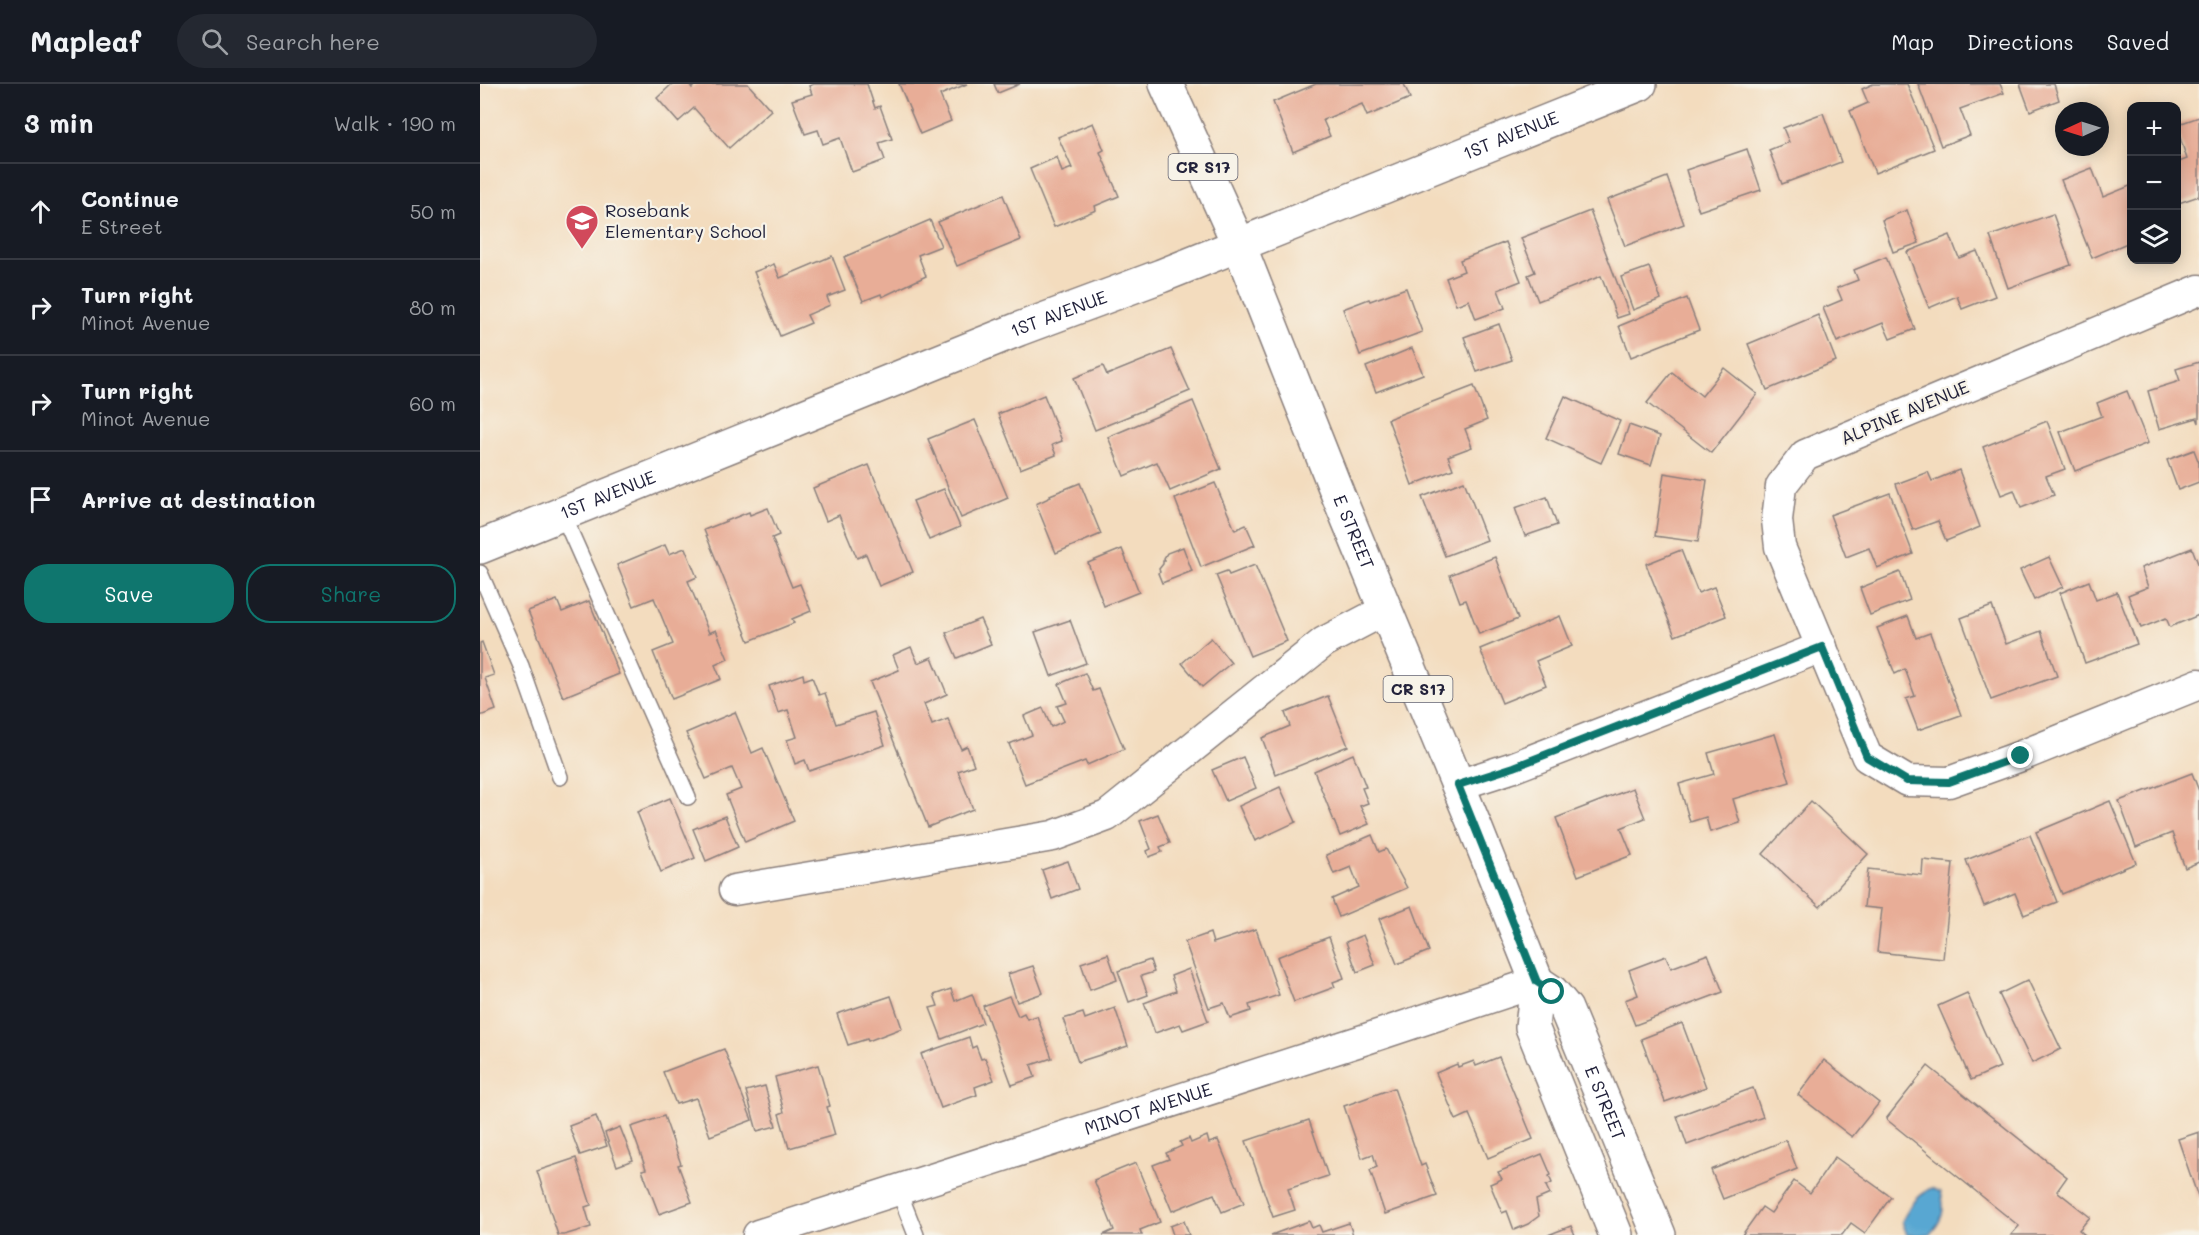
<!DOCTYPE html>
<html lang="en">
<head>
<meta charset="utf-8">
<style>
	:root { --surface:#171b24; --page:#242831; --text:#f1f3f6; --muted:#9ea1a6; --line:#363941; --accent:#0f766e }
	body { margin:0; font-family:Mali,sans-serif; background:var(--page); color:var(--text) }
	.controls { position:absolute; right:18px; top:18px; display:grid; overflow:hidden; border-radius:12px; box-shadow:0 3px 15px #0003 }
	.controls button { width:54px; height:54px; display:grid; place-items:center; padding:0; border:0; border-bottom:2px solid var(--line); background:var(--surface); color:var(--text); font:30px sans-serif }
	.compass { position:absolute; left:1575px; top:18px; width:54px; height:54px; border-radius:50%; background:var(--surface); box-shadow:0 3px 15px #0003; rotate:266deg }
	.stop { position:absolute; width:18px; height:18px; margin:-14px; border:4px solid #0f766e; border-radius:50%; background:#fff }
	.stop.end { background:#0f766e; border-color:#fff; box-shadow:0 2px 6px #0008 }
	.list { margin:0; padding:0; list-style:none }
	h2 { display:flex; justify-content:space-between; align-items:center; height:78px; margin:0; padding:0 24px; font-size:26px }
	h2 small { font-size:20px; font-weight:400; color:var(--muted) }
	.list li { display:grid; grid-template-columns:39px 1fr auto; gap:18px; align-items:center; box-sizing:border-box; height:96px; padding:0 24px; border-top:2px solid var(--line) }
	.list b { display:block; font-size:22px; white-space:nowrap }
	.list p { margin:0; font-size:20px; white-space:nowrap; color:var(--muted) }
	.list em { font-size:20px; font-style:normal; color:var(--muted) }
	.actions { display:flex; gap:12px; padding:18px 24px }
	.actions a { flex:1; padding:14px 0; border:2px solid var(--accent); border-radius:24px; text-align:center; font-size:21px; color:var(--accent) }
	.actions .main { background:var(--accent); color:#fff }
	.icon { flex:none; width:33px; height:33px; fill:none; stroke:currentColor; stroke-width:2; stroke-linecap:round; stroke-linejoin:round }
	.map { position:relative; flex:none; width:1719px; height:1151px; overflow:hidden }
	header { display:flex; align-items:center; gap:36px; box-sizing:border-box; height:84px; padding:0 30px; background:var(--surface); border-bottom:2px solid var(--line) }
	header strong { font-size:28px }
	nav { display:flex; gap:33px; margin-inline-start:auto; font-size:21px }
	.search { width:420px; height:54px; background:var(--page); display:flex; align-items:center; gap:15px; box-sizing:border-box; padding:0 21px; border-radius:33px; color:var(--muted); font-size:22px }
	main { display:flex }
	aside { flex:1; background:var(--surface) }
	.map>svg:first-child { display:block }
	.water { fill:#59a7d2; stroke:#3e6486; stroke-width:1.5 }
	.building { fill:#e8ad97 }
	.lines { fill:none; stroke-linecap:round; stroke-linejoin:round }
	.service-casing { stroke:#8a7f7c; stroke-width:18 }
	.minor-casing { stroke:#8a7f7c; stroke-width:33 }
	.tertiary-casing { stroke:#8a7f7c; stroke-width:36 }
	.primary-casing { stroke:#8a7f7c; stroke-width:36 }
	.service { stroke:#fff; stroke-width:15 }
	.minor { stroke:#fff; stroke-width:30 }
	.tertiary { stroke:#fff; stroke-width:33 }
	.primary { stroke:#fff; stroke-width:33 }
	.route { stroke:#0f766e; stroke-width:8 }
	.labels { text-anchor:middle; stroke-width:4.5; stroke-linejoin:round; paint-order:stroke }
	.shield { fill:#f7f3e8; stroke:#62616f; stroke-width:1.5 }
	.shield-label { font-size:16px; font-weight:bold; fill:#22223b }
	.street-label { font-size:18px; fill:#22223b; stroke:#f7f3e8 }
	.poi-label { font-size:18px; fill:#22223b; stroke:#f7f3e8; text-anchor:start }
</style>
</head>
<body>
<header>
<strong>Mapleaf</strong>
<div class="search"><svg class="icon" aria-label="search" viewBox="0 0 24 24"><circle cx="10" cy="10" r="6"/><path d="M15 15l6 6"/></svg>Search here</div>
<nav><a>Map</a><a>Directions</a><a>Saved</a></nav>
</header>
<main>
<aside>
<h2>3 min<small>Walk · 190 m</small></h2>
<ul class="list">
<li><svg class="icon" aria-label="ahead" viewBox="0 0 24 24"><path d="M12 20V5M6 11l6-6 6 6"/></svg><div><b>Continue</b><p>E Street</p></div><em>50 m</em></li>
<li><svg class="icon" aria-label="right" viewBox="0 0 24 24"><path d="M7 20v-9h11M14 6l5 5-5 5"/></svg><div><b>Turn right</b><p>Minot Avenue</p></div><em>80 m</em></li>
<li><svg class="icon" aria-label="right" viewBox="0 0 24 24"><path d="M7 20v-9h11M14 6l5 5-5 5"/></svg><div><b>Turn right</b><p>Minot Avenue</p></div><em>60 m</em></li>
<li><svg class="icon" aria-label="arrive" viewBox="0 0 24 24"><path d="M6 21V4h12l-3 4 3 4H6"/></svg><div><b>Arrive at destination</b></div></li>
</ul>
<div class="actions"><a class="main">Save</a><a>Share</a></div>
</aside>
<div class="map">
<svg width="1719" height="1151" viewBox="0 0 1719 1151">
	<rect width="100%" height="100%" fill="#f7f3e8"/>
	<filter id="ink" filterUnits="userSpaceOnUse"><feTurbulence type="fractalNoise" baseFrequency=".0167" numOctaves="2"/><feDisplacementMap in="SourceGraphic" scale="12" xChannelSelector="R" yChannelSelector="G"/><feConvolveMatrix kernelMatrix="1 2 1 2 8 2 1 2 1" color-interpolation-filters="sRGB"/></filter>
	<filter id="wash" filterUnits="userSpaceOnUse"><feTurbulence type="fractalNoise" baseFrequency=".008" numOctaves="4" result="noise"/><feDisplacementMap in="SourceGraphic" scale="24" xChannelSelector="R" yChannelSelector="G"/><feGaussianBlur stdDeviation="1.35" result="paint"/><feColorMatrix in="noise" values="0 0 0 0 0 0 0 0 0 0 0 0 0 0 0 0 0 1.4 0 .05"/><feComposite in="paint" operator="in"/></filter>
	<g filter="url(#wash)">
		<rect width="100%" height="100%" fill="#f3dcbe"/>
		<!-- water -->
		<path class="water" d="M1451 1104 1461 1108C1466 1128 1462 1137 1449 1151H1427L1422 1137C1430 1122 1436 1113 1451 1104Z"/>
		<g id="blocks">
			<!-- building -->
			<g class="building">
				<path d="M192 0H209L212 4 216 0H268L291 26 249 64 214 24 198 38 177 14Z"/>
				<path d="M334 0H387L395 24 400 22 412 55 399 59 405 76 372 88 360 54 343 60 338 46 325 50 312 16 332 10 329 2Z"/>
				<path d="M419 0H487L460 11 471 37 440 50Z"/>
				<path d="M514 0H540L518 9Z"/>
				<path d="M836 0H924L930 14 887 32 882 20 843 36 850 52 813 68 793 18Z"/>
				<path d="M1393 0H1427L1454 65 1395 89 1370 27 1388 19 1382 5Z"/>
				<path d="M1438 0H1520L1524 9 1480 25 1490 51 1461 62Z"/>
				<path d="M1540 0H1574L1579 16 1550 27Z"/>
				<path d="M1343 29 1361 78 1302 100 1289 66 1309 58 1303 44Z"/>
				<path d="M1719 33V112L1696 120V79L1707 75 1696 41Z"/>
				<path d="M613 39 624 66 620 68 639 112 615 122 616 126 574 143 550 85 577 73 582 88 592 84 578 53Z"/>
				<path d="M1267 65 1281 106 1219 127 1206 86Z"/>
				<path d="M1612 84 1623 113 1652 101V157L1612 174 1581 96Z"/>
				<path d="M1187 93 1204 140 1145 162 1127 116Z"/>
				<path d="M523 111 541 156 477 182 458 138Z"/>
				<path d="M1427 126 1439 159 1413 168 1402 136Z"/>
				<path d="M1110 127 1149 230 1137 234 1121 192 1058 217 1048 191 1055 188 1041 154Z"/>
				<path d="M1573 130 1591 181 1528 204 1510 152Z"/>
				<path d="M450 136 461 162 438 171 446 192 402 213 401 210 383 217 364 173Z"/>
				<path d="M1470 151 1479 174 1497 167 1515 212 1482 225 1477 212 1449 224 1427 168Z"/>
				<path d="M1026 158 1041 197 1018 206 1025 224 996 235 989 216 976 221 966 194 984 187 980 176Z"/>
				<path d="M352 172 365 206 347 213 350 221 327 231 331 239 300 252 274 188 294 180 300 194Z"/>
				<path d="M1406 173 1435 245 1410 255 1403 239 1357 258 1343 224 1362 216 1357 204 1378 196 1374 186Z"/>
				<path d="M1169 183 1181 215 1153 226 1141 193Z"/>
				<path d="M926 204 942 248 880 271 863 225 889 215 890 217Z"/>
				<path d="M1207 214 1219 246 1151 273 1139 242Z"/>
				<path d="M1338 231 1356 277 1287 306 1268 260Z"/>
				<path d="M1019 240 1032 276 997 288 984 253Z"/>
				<path d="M932 264 943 290 896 308 886 283Z"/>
				<path d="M691 265 710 307 615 346 594 294 623 282 627 291Z"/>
				<path d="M1719 278V339L1717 334 1679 345 1668 307 1700 297 1696 285Z"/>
				<path d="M1244 284 1277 310 1231 369 1167 319 1192 288 1222 312Z"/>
				<path d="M994 302 1007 336 985 345 992 363 968 372 973 385 932 401 908 335Z"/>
				<path d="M1647 307 1668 359 1595 387 1580 348 1622 332 1617 319Z"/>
				<path d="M564 311 582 357 572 361 576 371 540 385 518 330Z"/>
				<path d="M1085 312 1140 337 1121 379 1066 354Z"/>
				<path d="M713 317 741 385 690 407 677 378 644 392 628 353Z"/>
				<path d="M495 336 528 414 481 434 448 355Z"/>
				<path d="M1567 337 1585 385 1566 392 1574 411 1541 424 1534 406 1521 411 1503 363Z"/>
				<path d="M1149 341 1180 352 1171 381 1139 370Z"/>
				<path d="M1714 366 1719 379V398L1698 406 1687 376Z"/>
				<path d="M389 381 433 488 399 502 386 470 377 474 359 431 346 437 333 404Z"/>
				<path d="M1479 386 1500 443 1466 457 1458 437 1433 446 1416 400 1448 388 1452 397Z"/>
				<path d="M1184 389 1227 396 1218 458 1175 452Z"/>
				<path d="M984 397 1007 456 965 472 942 413Z"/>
				<path d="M600 399 621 450 576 469 556 420 571 413 570 411Z"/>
				<path d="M735 399 755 446 766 441 775 461 721 483 695 415Z"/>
				<path d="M464 405 480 443 449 456 433 417Z"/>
				<path d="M1410 409 1433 470 1397 484 1389 464 1366 473 1350 431Z"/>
				<path d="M1067 413 1077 441 1045 452 1035 424Z"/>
				<path d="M288 424 299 451 292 454 312 503 320 500 331 527 312 535 314 539 269 557 224 446 269 428 270 431Z"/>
				<path d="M185 461 189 470 205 464 217 493 208 497 229 549 236 546 248 575 235 581 241 595 192 615 173 568 193 560 174 514 154 522 137 481Z"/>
				<path d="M703 463 712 487 682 499 678 489 680 488 679 485 683 480V477H685L684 474 687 469Z"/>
				<path d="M1712 464 1719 482V531L1690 543 1686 534 1661 544 1648 511 1668 503 1661 484Z"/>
				<path d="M642 465 659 508 624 522 608 479Z"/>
				<path d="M1201 466 1218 509 1234 503 1246 532 1195 552 1166 480Z"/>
				<path d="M1015 473 1038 535 999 550 986 516 980 518 970 491Z"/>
				<path d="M1569 473 1583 503 1554 516 1540 486Z"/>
				<path d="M775 481 807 557 770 572 736 491 747 487 749 491Z"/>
				<path d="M1420 488 1430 516 1390 531 1380 504Z"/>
				<path d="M1609 497 1616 516 1637 508 1657 560 1605 579 1580 509Z"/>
				<path d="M77 516 82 528 109 517 139 590 83 613 48 527Z"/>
				<path d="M1512 522 1526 560 1561 547 1577 592 1511 616 1481 534Z"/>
				<path d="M1080 532 1092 562 1056 577 1066 601 1022 619 1000 565Z"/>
				<path d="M1428 532 1436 554 1450 549 1481 631 1438 646 1426 615 1435 612 1425 585 1415 590 1397 544Z"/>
				<path d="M500 535 511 560 477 574 466 549Z"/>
				<path d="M590 536 606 579 571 592 555 548Z"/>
				<path d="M731 554 751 579 722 603 702 579Z"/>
				<path d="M2 558 14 591 5 594 16 626 0 632V559Z"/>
				<path d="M431 563 438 579 452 573 467 610 444 620 452 641 468 635 481 665 487 662 494 681 478 687 493 725 448 743 390 598 419 586 413 571Z"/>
				<path d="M605 589 613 607 619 605 644 665 607 681 605 677 545 700 529 660 552 651 544 632 563 624 571 643 584 637 577 622 587 619 579 600Z"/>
				<path d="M323 590 324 596 332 593 339 611 345 609 356 640 394 628 405 661 329 687 325 676 315 680 307 656 317 653 308 626 298 629 289 602Z"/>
				<path d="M848 612 868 662 796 691 782 654 810 642 805 629Z"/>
				<path d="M255 628 272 669 283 664 314 737 265 758 246 711 261 705 252 684 226 695 206 649Z"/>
				<path d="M1295 650 1310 698 1253 715 1260 739 1230 748 1226 733 1210 738 1199 700 1234 690 1228 669Z"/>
				<path d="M873 670 886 703 882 704 888 719 880 722 889 740 860 752 834 687Z"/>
				<path d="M763 673 776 704 746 717 732 686Z"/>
				<path d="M1712 689 1719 707V778L1705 784 1692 749 1656 763 1639 717Z"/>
				<path d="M800 703 816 738 775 757 759 722Z"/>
				<path d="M1153 704 1165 734 1141 744 1152 771 1098 792 1076 734Z"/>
				<path d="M190 714 215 774 181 788 157 728Z"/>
				<path d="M1331 717 1388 770 1340 823 1283 770Z"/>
				<path d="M1630 717 1656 779 1582 810 1556 748Z"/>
				<path d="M678 730 690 759 680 763 682 768 669 773 667 767 671 765 660 737Z"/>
				<path d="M245 732 258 763 226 777 213 745Z"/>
				<path d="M892 751 899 768 906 765 927 804 859 833 852 815 879 803 871 783 854 790 846 771Z"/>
				<path d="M1550 751 1577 818 1544 831 1535 809 1504 822 1486 776Z"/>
				<path d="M1443 776 1473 779 1463 875 1397 868 1402 825 1384 823 1388 785 1442 791Z"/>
				<path d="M588 777 598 805 572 815 562 786Z"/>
				<path d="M932 822 949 867 917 880 899 835Z"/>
				<path d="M776 845 799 911 769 921 771 927 750 934 744 919 729 924 705 858 730 849 733 859Z"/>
				<path d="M883 851 895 881 877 888 866 858Z"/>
				<path d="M849 853 864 894 853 898 855 903 814 918 797 873Z"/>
				<path d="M628 870 637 896 610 906 601 879Z"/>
				<path d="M1228 870 1243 908 1155 941 1145 916 1158 911 1149 886 1186 872 1191 884Z"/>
				<path d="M670 876 674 888 661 892 668 911 649 918 638 887Z"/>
				<path d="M553 882 563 909 537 918 528 890Z"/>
				<path d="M709 885 728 937 703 946 700 940 675 949 664 919 696 907 691 892Z"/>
				<path d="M1548 896 1581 965 1552 979 1519 910Z"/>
				<path d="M471 905 475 917 492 910 503 939 462 955 450 924 458 922 454 911Z"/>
				<path d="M1487 909 1520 983 1491 996 1458 922Z"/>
				<path d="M411 912 422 944 388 957 387 955 368 961 357 930Z"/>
				<path d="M529 912 538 932 544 929 547 935 557 932 572 974 551 981 555 993 532 1001 503 922Z"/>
				<path d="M635 924 648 962 598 978 583 935 603 929 605 935Z"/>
				<path d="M1202 939 1226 1003 1185 1018 1161 955Z"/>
				<path d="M489 953 492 964 496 962 501 975 505 974 514 996 495 1003 497 1011 461 1024 441 970Z"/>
				<path d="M244 965 272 1036 230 1052 216 1014 196 1020 183 988Z"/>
				<path d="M1019 973 1053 1055 1008 1074 989 1030 976 1036 956 989 977 980 978 983 994 977 996 982Z"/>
				<path d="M1344 976 1399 1019 1372 1053 1318 1011Z"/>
				<path d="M338 981 350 1022 347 1023 355 1051 309 1064 299 1030 304 1028 295 993Z"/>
				<path d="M1448 982 1587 1093 1577 1107 1610 1133 1599 1146 1605 1151H1531L1539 1142 1406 1035Z"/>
				<path d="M285 1002 296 1042 277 1047 266 1007Z"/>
				<path d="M914 1004 941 1082 945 1080 957 1112 905 1130 890 1086 897 1083 893 1070 882 1074 864 1022Z"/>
				<path d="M1273 1004 1283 1033 1207 1061 1197 1032Z"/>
				<path d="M116 1032 127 1062 100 1071 89 1042Z"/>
				<path d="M184 1032 201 1080 198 1081 212 1118 179 1130 162 1086 166 1085 151 1043Z"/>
				<path d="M829 1036 848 1092 808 1105 815 1126 793 1133 766 1057Z"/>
				<path d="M140 1043 153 1076 137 1082 125 1049Z"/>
				<path d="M1719 1048V1116L1698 1055Z"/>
				<path d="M727 1052 729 1059 738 1056 764 1119 742 1128 734 1110 692 1127 673 1081 689 1075 686 1069 702 1062 700 1058 709 1054 711 1059Z"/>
				<path d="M1306 1056 1317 1085 1243 1115 1231 1086Z"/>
				<path d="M1062 1070 1071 1091 1069 1092 1072 1099 1066 1102 1070 1110 1056 1116 1059 1132 1048 1140 1034 1146 1027 1127 1022 1129 1010 1100 1022 1095 1018 1088Z"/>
				<path d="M1355 1073 1411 1113 1385 1149 1371 1139 1362 1151H1262L1282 1123 1291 1129 1314 1097 1330 1109Z"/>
				<path d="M96 1074 111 1121 105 1123 111 1143 84 1151H78L57 1087Z"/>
				<path d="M656 1079 680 1138 660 1146 662 1151H623L634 1146 614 1096Z"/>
				<path d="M704 1137 709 1151H693L690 1142Z"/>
				<path d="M829 1137 832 1144 839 1141 842 1148 869 1139 873 1151H791Z"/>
				<path d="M1091 1142 1095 1151H1068Z"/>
			</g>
		</g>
	</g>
	<g filter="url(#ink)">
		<use href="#blocks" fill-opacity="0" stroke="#8a7f7c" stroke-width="1.5"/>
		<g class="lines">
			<!-- service casing -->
			<g class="service-casing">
				<g id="service">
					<path d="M82 429 208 713"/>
					<path d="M0 489 41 582 80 693"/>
					<path d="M418 1105 436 1151"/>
				</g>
			</g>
			<!-- minor casing -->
			<g class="minor-casing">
				<g id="minor">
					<path d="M1719 206 1325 371 1301 402 1297 436 1300 463 1387 673 1427 697 1469 698 1541 672 1719 600"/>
					<path d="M978 701 1034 683 1342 563"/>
					<path d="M254 806 573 752 627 732 844 558 905 526"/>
					<path id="s1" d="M278 1151 880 957 1057 898"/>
				</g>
			</g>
			<!-- tertiary casing -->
			<g class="tertiary-casing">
				<g id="tertiary">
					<path id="s2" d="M0 463 539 245 681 192 1160 0"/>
				</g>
			</g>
			<!-- primary casing -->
			<g class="primary-casing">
				<g id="primary">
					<path id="s3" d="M686 0 759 161 858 411 992 735 1057 898 1052 943 1136 1151"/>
					<path id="s4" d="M1057 898 1072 908 1086 925 1179 1151"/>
				</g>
			</g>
			<!-- service -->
			<use href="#service" class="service"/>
			<!-- minor -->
			<use href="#minor" class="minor"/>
			<!-- tertiary -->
			<use href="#tertiary" class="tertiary"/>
			<!-- primary -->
			<use href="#primary" class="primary"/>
		</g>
	</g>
	<g class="lines" filter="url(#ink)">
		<!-- route -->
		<path class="route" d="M1072 908 1057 898 978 701 1034 683 1342 563 1387 673 1427 697 1469 698 1541 672"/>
	</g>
	<!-- icons -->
	<defs>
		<g id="school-pin" transform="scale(1.725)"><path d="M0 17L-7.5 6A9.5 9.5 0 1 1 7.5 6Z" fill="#d1495b" stroke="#f7f3e8"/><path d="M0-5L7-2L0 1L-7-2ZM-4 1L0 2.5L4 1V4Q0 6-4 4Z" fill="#fff"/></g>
	</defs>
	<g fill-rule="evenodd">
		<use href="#school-pin" x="102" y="137"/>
	</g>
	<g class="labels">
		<!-- shield labels -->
		<g class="shield">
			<rect x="688.5" y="70" width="69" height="26" rx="4.5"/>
			<rect x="903.5" y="592" width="69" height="26" rx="4.5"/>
		</g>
		<g class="shield-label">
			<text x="723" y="89">CR S17</text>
			<text x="938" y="611">CR S17</text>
		</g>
		<!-- street labels -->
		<g class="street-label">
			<text dy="6" stroke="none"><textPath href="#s2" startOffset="1110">1ST AVENUE</textPath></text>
			<text dy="6" stroke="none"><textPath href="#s2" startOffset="624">1ST AVENUE</textPath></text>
			<text transform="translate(1425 329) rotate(-23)" y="6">ALPINE AVENUE</text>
			<text dy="6" stroke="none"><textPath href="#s2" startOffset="138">1ST AVENUE</textPath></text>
			<text dy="6" stroke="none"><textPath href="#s3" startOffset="486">E STREET</textPath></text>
			<text dy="6" stroke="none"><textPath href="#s4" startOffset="142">E STREET</textPath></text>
			<text dy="6" stroke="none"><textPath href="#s1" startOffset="410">MINOT AVENUE</textPath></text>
		</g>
		<!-- poi labels -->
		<g class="poi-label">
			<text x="125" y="133">Rosebank<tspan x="125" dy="21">Elementary School</tspan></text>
		</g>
	</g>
</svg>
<div class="controls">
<button>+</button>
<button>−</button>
<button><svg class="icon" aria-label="layers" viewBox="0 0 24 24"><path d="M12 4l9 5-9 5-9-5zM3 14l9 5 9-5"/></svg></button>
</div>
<svg class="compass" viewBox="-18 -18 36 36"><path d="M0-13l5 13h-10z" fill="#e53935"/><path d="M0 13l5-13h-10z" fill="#9ea1a6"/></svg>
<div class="stop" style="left:1072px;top:908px"></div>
<div class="stop end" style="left:1541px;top:672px"></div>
</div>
</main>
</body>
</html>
